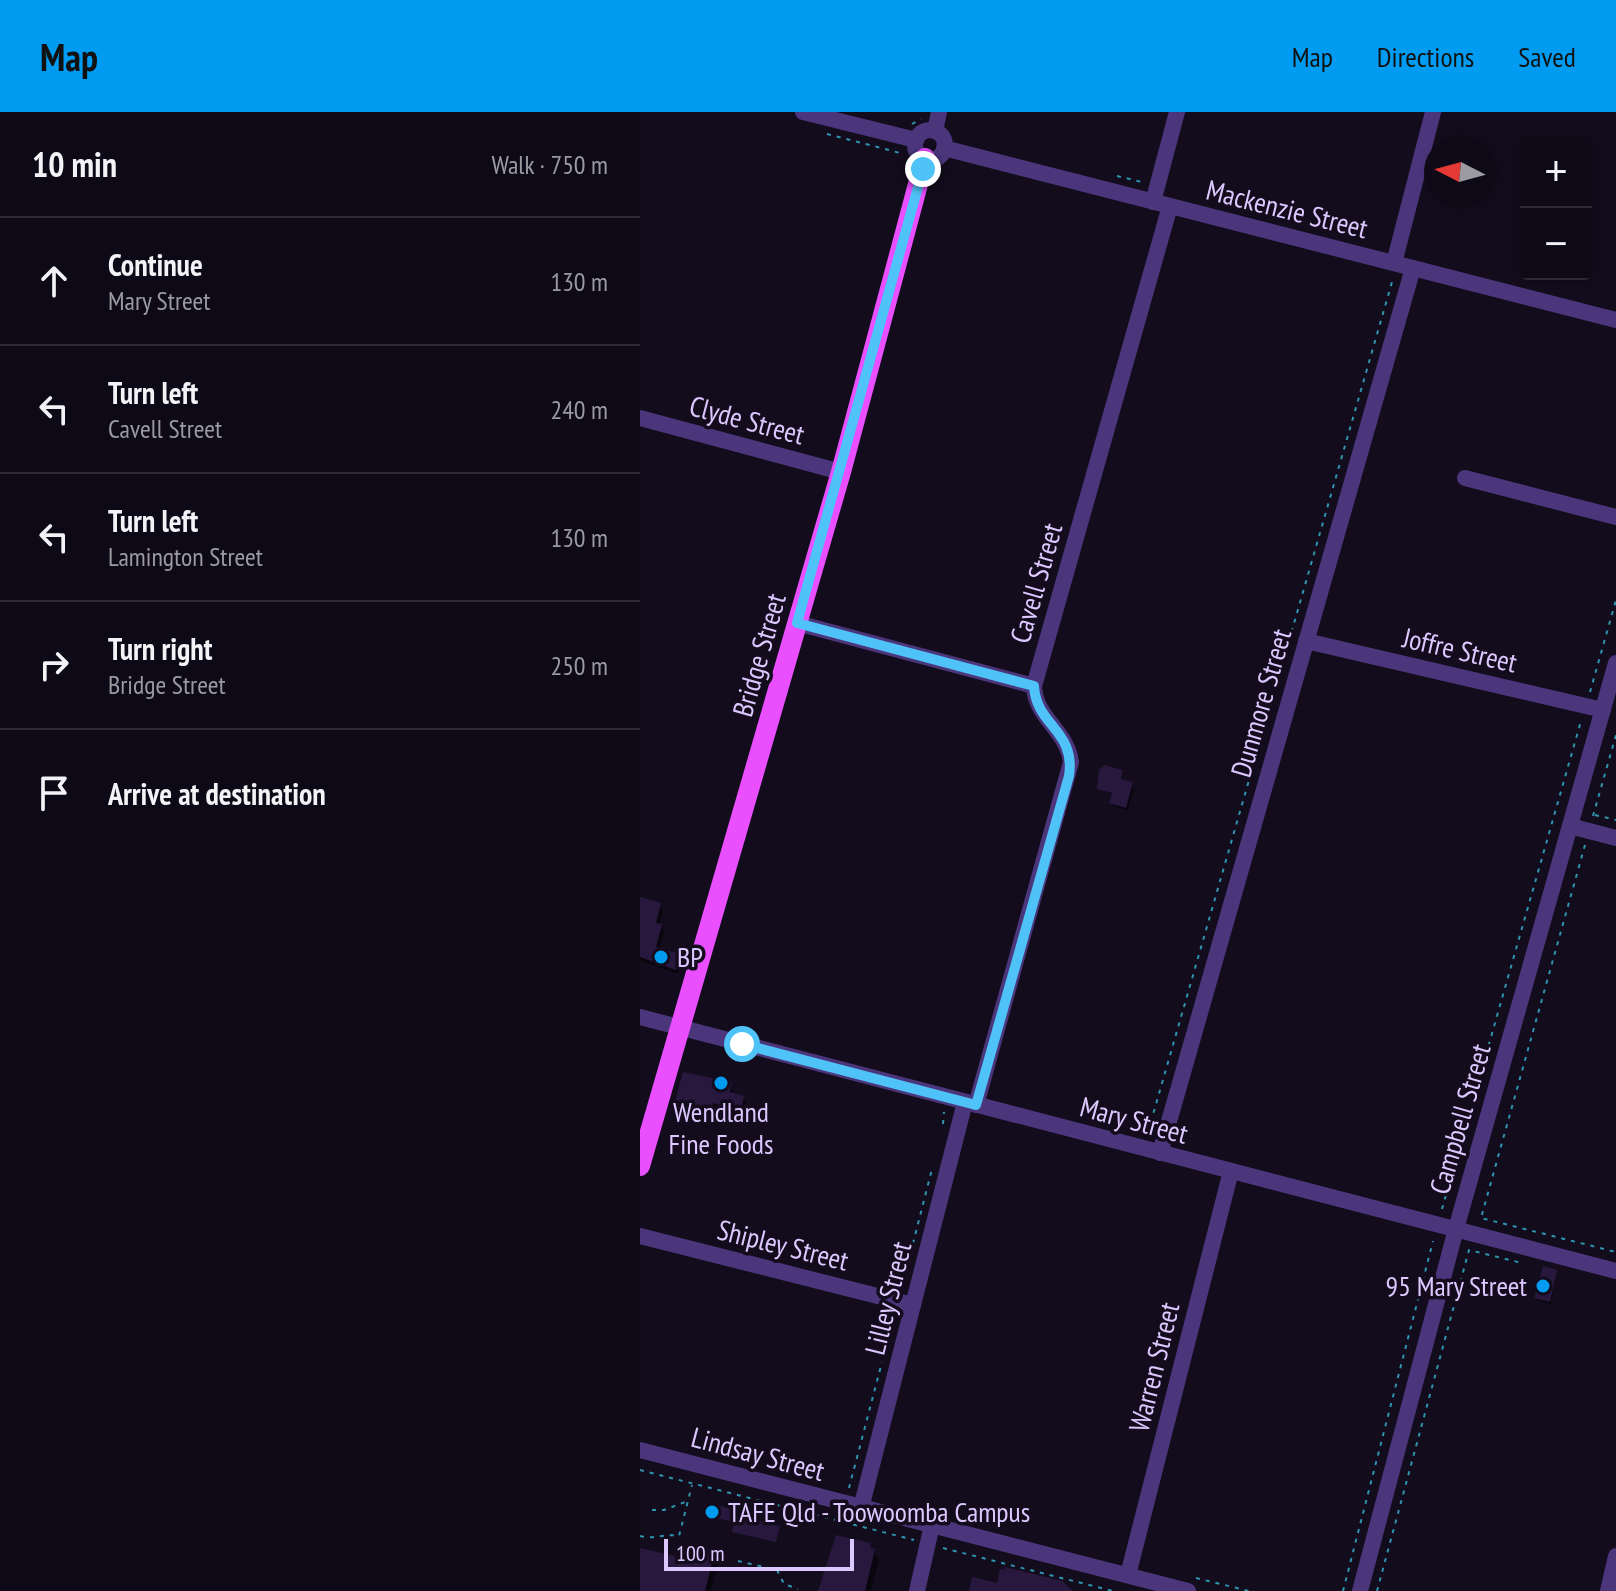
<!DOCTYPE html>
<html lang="en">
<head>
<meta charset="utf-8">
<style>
	:root { --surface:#0e0916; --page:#1c1723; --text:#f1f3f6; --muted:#9b9aa1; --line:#2e2a35; --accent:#019cf2 }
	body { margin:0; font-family:"PT Sans Narrow",sans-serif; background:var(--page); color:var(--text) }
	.controls { position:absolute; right:24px; top:24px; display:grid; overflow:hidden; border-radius:8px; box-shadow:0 2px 6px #0004 }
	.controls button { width:72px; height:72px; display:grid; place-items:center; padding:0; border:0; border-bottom:2px solid var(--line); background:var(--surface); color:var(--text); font:40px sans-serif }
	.compass { position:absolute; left:784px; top:24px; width:72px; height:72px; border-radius:50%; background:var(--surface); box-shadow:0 2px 6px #0004; rotate:276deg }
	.scale { position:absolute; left:24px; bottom:20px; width:190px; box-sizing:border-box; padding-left:8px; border:4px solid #dcc8ff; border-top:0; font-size:22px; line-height:28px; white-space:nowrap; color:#dcc8ff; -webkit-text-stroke:6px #130c1d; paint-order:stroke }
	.stop { position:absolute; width:24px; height:24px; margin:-18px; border:6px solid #4fc3f7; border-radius:50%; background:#fff }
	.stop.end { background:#4fc3f7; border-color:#fff; box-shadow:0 2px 8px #0008 }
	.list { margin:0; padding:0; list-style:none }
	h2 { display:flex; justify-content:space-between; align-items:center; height:104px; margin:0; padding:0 32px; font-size:34px }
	h2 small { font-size:26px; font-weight:400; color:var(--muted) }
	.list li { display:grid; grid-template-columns:52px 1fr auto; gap:24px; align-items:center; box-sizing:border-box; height:128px; padding:0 32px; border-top:2px solid var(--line) }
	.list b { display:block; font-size:30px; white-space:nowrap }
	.list p { margin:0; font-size:26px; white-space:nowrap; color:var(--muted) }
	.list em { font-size:26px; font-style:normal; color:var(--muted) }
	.icon { flex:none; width:44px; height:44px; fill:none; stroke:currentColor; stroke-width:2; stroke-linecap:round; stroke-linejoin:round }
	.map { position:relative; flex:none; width:976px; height:1479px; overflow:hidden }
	header { display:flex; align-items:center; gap:48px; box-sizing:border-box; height:112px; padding:0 40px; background:var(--accent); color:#111 }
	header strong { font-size:38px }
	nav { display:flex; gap:44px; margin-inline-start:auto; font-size:28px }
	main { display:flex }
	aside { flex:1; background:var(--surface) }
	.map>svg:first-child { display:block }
	.shadow { fill:#0007 }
	.building { fill:#29183e }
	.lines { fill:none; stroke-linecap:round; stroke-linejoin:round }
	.path { stroke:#2d95ae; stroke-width:2; stroke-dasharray:4 6; stroke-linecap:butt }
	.minor { stroke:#4b367c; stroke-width:16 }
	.major { stroke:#e94ffe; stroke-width:20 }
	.route { stroke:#4fc3f7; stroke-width:10 }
	.poi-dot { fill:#019cf2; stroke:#130c1d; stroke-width:3 }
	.labels { text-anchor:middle; stroke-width:7; stroke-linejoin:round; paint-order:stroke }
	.street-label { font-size:28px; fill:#dcc8ff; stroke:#130c1d }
	.poi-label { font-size:28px; fill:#dcc8ff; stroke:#130c1d; text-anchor:start }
</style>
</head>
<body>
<header>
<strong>Map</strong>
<nav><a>Map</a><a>Directions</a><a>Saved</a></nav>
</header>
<main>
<aside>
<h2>10 min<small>Walk · 750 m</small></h2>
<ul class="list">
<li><svg class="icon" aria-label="ahead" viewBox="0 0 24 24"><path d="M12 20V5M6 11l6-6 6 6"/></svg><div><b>Continue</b><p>Mary Street</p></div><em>130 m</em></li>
<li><svg class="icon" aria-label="left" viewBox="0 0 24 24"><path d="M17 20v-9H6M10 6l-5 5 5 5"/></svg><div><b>Turn left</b><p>Cavell Street</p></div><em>240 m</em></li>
<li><svg class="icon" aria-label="left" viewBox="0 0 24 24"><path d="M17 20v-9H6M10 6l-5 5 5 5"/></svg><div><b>Turn left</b><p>Lamington Street</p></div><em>130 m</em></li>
<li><svg class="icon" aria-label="right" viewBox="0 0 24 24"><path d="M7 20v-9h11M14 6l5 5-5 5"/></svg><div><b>Turn right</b><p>Bridge Street</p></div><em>250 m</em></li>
<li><svg class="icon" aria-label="arrive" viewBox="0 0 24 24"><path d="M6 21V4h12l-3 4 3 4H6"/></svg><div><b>Arrive at destination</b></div></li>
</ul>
</aside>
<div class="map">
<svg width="976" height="1479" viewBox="0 0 976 1479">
	<rect width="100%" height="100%" fill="#130c1d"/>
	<!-- shadow -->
	<g class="shadow">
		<path d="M482 660V669L494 675 488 698 473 694V683L459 676Z"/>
		<path d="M0 787 20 793 23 798 19 813 24 819 19 837 39 843 42 848 38 862 0 849Z"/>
		<path d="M91 971 93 983 102 985 106 991 103 1002 76 996 72 1010 38 1001 35 995Z"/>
		<path d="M916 1160 911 1192 898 1189 896 1185Z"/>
		<path d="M229 1433 239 1448 231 1479H180L188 1448Z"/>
		<path d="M0 1438 39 1448 73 1444 78 1452 71 1479H0Z"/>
	</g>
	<!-- building -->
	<g class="building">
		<path d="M464 653 483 658 481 667 493 670 486 696 469 691 472 681 457 677 459 658Z"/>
		<path d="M0 785 21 791 16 811 22 812 16 835 40 842 36 858 0 845Z"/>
		<path d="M43 960 92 970 90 980 104 984 101 998 73 991 69 1006 33 996Z"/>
		<path d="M903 1154 917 1158 910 1190 894 1186Z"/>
		<path d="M80 1394 97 1398 96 1404 140 1414 136 1430 92 1420 94 1410 76 1406Z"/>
		<path d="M196 1423 231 1431 230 1436 235 1437 225 1479H178Z"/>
		<path d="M0 1436 38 1445 39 1441 53 1445 55 1437 74 1442 65 1479H0Z"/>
		<path d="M365 1455 422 1469 433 1479H329L332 1465 357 1471 360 1457 364 1458Z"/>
	</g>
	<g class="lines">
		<!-- path -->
		<g class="path">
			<path d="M272 12 281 7"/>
			<path d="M187 22 264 42"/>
			<path d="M477 64 502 70"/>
			<path d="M950 580 976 488"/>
			<path d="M955 703 976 708"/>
			<path d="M953 704 976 623"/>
			<path d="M945 733 841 1106 976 1140"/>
			<path d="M303 1012 304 1000"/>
			<path d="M508 1020 752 170"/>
			<path d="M802 1097 941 609"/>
			<path d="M268 1151 292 1057"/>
			<path d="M0 1358 274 1428"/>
			<path d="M209 1376 242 1250"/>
			<path d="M12 1398H24L48 1389"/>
			<path d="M0 1424C15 1428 24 1421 39 1424L52 1373"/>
			<path d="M303 1436 473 1479"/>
			<path d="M98 1449 137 1458 144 1472 158 1477"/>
			<path d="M556 1466 609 1479"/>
			<path d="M703 1479 793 1129"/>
			<path d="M737 1479 829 1138 882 1151"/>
		</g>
		<!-- minor -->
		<g class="minor">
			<path d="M163 0 276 28"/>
			<circle cx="290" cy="33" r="15"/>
			<path d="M295 19 299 0"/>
			<path d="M304 36 976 208"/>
			<path d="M513 90 537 0"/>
			<path d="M754 151 793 0"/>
			<path d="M0 306 201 360"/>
			<path d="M825 366 976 405"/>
			<path d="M157 511 394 574"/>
			<path d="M666 529 963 598"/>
			<path d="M930 714 976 726"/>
			<path d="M0 905 976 1159"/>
			<path d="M336 993 431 650C427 618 395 606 394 574L530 94"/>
			<path d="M520 1041 773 156"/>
			<path d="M0 1124 273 1193"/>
			<path d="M0 1338 548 1479"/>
			<path d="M221 1396 325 990"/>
			<path d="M488 1463 591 1059"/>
			<path d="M277 1479 292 1413"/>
			<path d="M720 1479 816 1117 976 551"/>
			<path d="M968 1479 976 1444"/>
		</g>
		<!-- major -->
		<path class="major" d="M0 1054 201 360 285 46"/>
	</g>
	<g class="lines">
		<!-- route -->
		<path class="route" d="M102 932 336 993 429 664C436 618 396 614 394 574L157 511 283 57"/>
	</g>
	<!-- markers -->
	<g class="poi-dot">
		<circle cx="21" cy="845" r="8"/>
		<circle cx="81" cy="971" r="8"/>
		<circle cx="903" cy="1174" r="8"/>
		<circle cx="72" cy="1400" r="8"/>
	</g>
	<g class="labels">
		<!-- street labels -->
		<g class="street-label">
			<text transform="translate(647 97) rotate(14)" y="10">Mackenzie Street</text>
			<text transform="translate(107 308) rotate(15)" y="10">Clyde Street</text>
			<text transform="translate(396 471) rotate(-74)" y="10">Cavell Street</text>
			<text transform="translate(820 538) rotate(13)" y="10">Joffre Street</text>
			<text transform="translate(119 543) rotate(-74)" y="10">Bridge Street</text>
			<text transform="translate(621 591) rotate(-74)" y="10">Dunmore Street</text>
			<text transform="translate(820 1007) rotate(-74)" y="10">Campbell Street</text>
			<text transform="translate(494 1008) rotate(15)" y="10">Mary Street</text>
			<text transform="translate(143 1133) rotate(14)" y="10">Shipley Street</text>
			<text transform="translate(248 1186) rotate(-76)" y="10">Lilley Street</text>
			<text transform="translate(514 1255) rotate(-76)" y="10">Warren Street</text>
			<text transform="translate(118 1342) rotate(15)" y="10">Lindsay Street</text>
		</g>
		<!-- poi labels -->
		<g class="poi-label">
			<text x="37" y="855">BP</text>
			<text x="81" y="1010" text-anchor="middle">Wendland<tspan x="81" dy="32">Fine Foods</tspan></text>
			<text x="887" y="1184" text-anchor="end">95 Mary Street</text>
			<text x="88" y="1410">TAFE Qld - Toowoomba Campus</text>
		</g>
	</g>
</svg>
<div class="controls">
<button>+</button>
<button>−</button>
</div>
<svg class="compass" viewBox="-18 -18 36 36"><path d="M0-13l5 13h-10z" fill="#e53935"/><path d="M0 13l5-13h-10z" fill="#9b9aa1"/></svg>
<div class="scale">100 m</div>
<div class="stop" style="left:102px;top:932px"></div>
<div class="stop end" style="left:283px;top:57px"></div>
</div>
</main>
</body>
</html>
